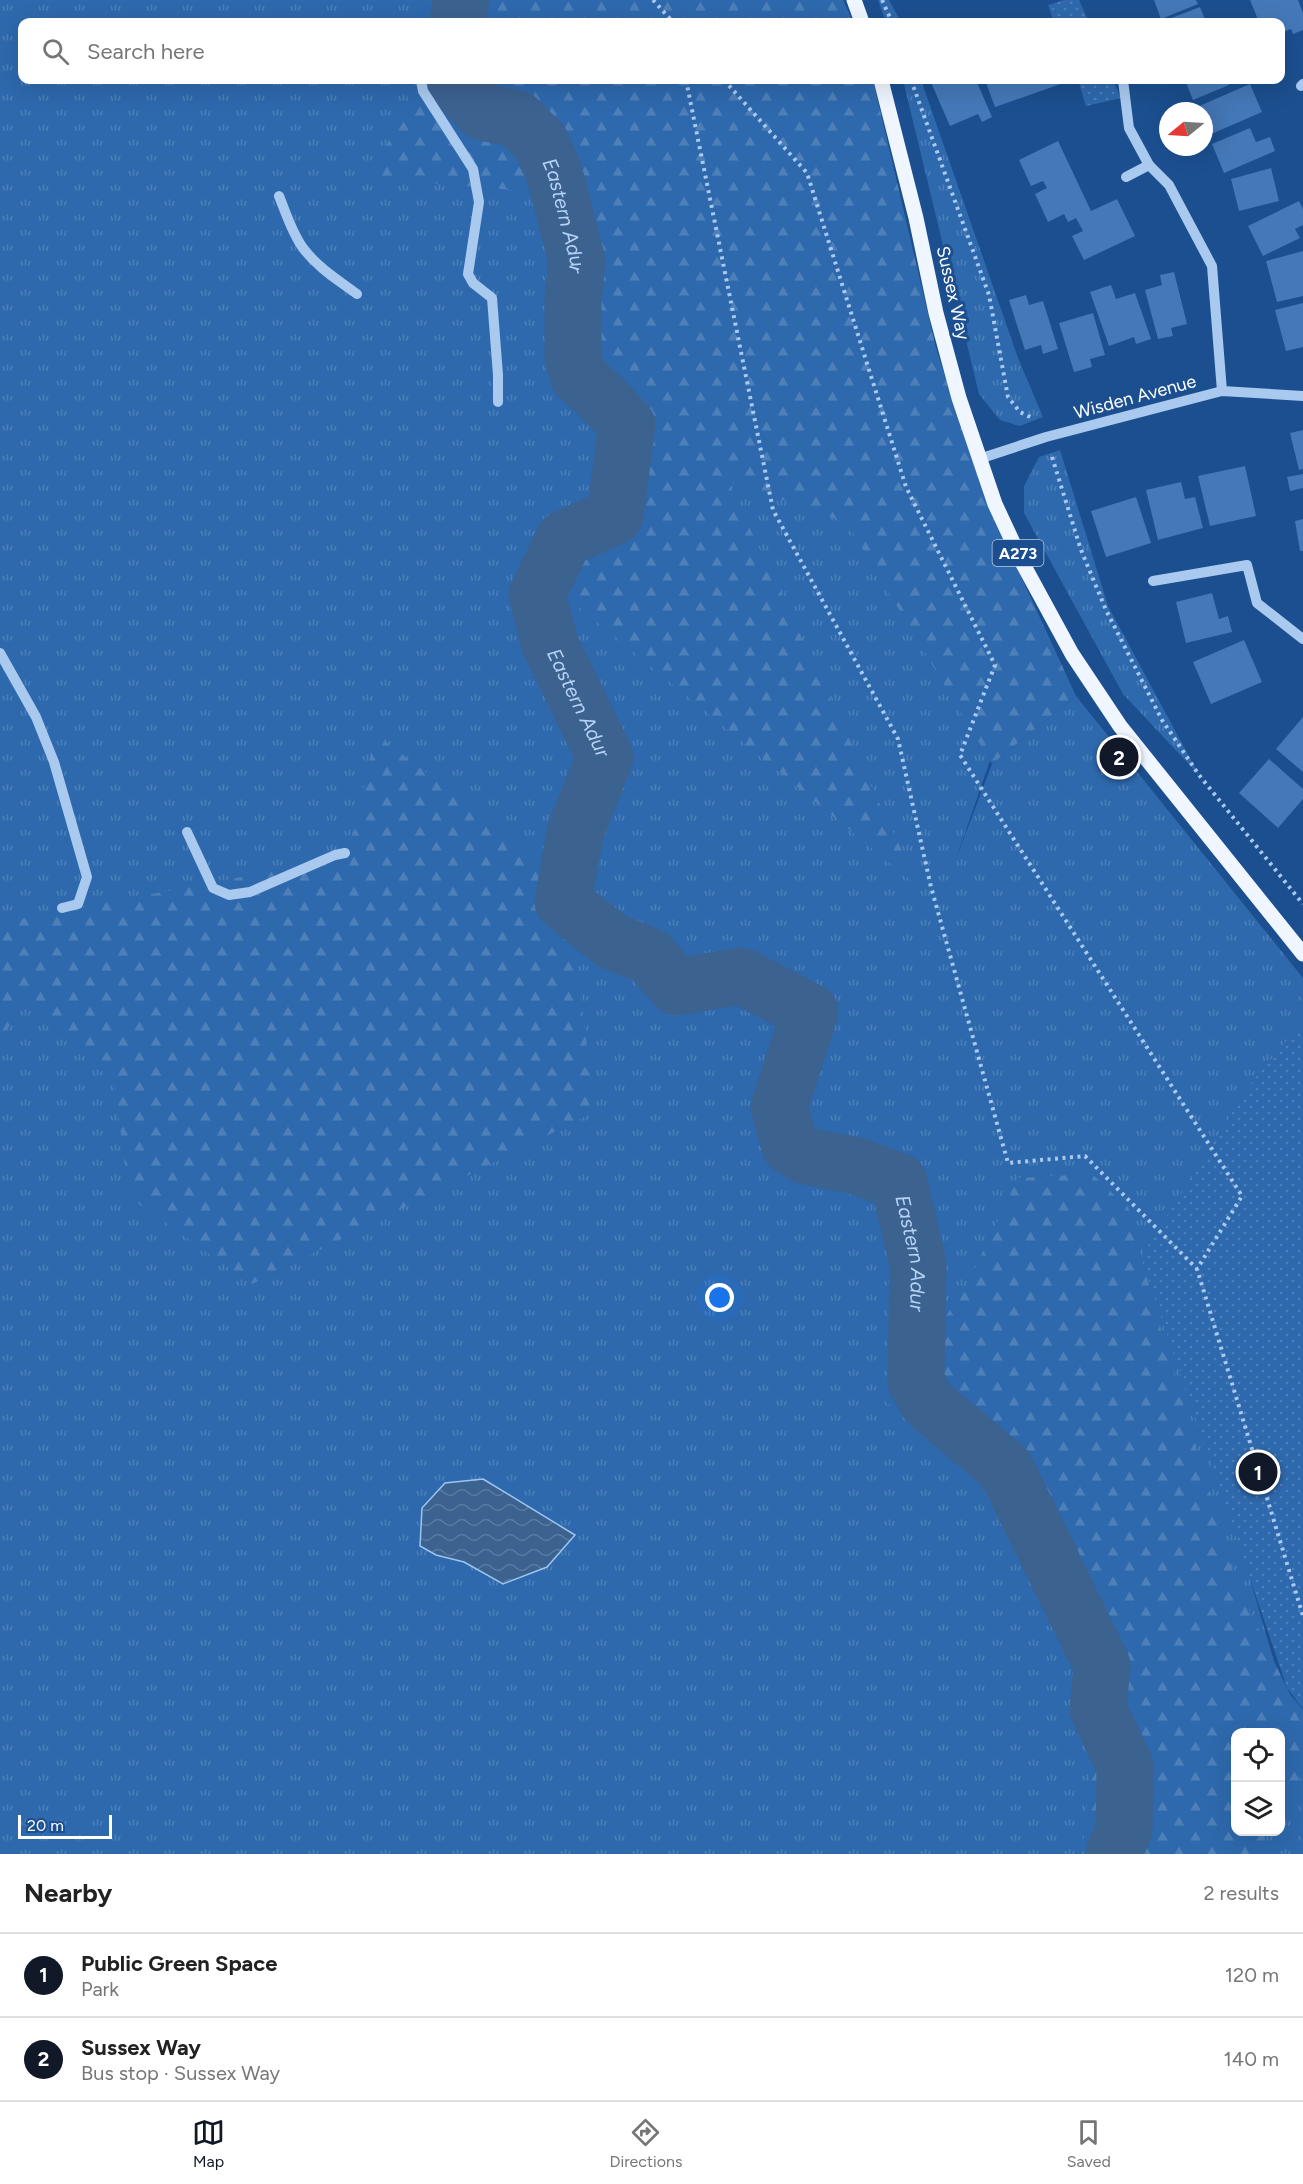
<!DOCTYPE html>
<html lang="en">
<head>
<meta charset="utf-8">
<style>
	:root { --surface:#fff; --page:#f6f6f6; --text:#222; --muted:#767676; --line:#e0e0e0; --accent:#111827 }
	body { margin:0; font-family:Figtree,sans-serif; background:var(--page); color:var(--text) }
	.controls { position:absolute; right:18px; bottom:18px; display:grid; overflow:hidden; border-radius:12px; box-shadow:0 6px 24px #0002 }
	.controls button { width:54px; height:54px; display:grid; place-items:center; padding:0; border:0; border-bottom:2px solid var(--line); background:var(--surface); color:var(--text); font:30px sans-serif }
	.compass { position:absolute; left:1159px; top:102px; width:54px; height:54px; border-radius:50%; background:var(--surface); box-shadow:0 6px 24px #0002; rotate:252deg }
	.scale { position:absolute; left:18px; bottom:15px; width:94px; box-sizing:border-box; padding-left:6px; border:3px solid #fff; border-top:0; font-size:16px; line-height:21px; white-space:nowrap; color:#fff; -webkit-text-stroke:4px #1b4f8f; paint-order:stroke }
	.you { position:absolute; left:720px; top:1298px; width:21px; height:21px; margin:-15px; border:4px solid #fff; border-radius:50%; background:#1a73e8; box-shadow:0 0 0 9px #1a73e833 }
	.badge { display:grid; place-items:center; width:39px; height:39px; border-radius:50%; background:var(--accent); color:#fff; font-size:20px; font-weight:700 }
	.pin { position:absolute; translate:-50% -50%; border:3px solid #fff; box-shadow:0 2px 6px #0006 }
	.list { margin:0; padding:0; list-style:none }
	h2 { display:flex; justify-content:space-between; align-items:center; height:78px; margin:0; padding:0 24px; font-size:26px }
	h2 small { font-size:20px; font-weight:400; color:var(--muted) }
	.list li { display:grid; grid-template-columns:39px 1fr auto; gap:18px; align-items:center; box-sizing:border-box; height:84px; padding:0 24px; border-top:2px solid var(--line) }
	.list b { display:block; font-size:22px; white-space:nowrap }
	.list p { margin:0; font-size:20px; white-space:nowrap; color:var(--muted) }
	.list em { font-size:20px; font-style:normal; color:var(--muted) }
	.icon { flex:none; width:33px; height:33px; fill:none; stroke:currentColor; stroke-width:2; stroke-linecap:round; stroke-linejoin:round }
	.map { position:relative; flex:none; width:1303px; height:1854px; overflow:hidden }
	.search { position:absolute; background:var(--surface); box-shadow:0 6px 24px #0002; left:18px; right:18px; top:18px; height:66px; display:flex; align-items:center; gap:15px; box-sizing:border-box; padding:0 21px; border-radius:12px; color:var(--muted); font-size:22px }
	.sheet { height:246px; background:var(--surface) }
	nav { display:flex; justify-content:space-around; align-items:center; box-sizing:border-box; height:84px; border-top:2px solid var(--line); background:var(--surface); font-size:16px; color:var(--muted) }
	nav a { display:grid; justify-items:center; gap:3px }
	nav .on { color:var(--accent) }
	.map>svg:first-child { display:block }
	.grass { fill:url(#grass-tufts); fill-rule:evenodd }
	.forest { fill:url(#forest-firs) }
	.park { fill:url(#park-dots) }
	.water { fill:url(#water-waves); stroke:#9cc4f0; stroke-width:1.5 }
	.lines { fill:none; stroke-linecap:round; stroke-linejoin:round }
	.river { stroke:#3c6290; stroke-width:57 }
	.building { fill:#4478b7 }
	.path { stroke:#a9c9ee; stroke-width:4; stroke-dasharray:3 4.5; stroke-linecap:butt }
	.minor { stroke:#a9c9ee; stroke-width:10 }
	.major { stroke:#f0f6ff; stroke-width:15 }
	.labels { text-anchor:middle; stroke-width:6; stroke-linejoin:round; paint-order:stroke }
	.shield { fill:#1b4f8f; stroke:#bbcadd; stroke-width:1.5 }
	.shield-label { font-size:16px; font-weight:bold; fill:#fff }
	.street-label { font-size:18px; fill:#fff; stroke:#1b4f8f }
	.water-label { font-size:20px; font-style:italic; fill:#b5d3f5; stroke:#1b4f8f }
</style>
</head>
<body>
<div class="map">
<svg width="1303" height="1854" viewBox="0 0 1303 1854">
	<defs>
		<pattern id="grass-tufts" width="24" height="20" patternUnits="userSpaceOnUse" patternTransform="scale(1.5)"><rect width="24" height="20" fill="#2e69ad"/><path d="M3 7l-1-3M5 7V3M7 7l1-3M15 17l-1-3M17 17v-4M19 17l1-3" fill="none" stroke="#4d80b9"/></pattern>
		<pattern id="forest-firs" width="22" height="20" patternUnits="userSpaceOnUse" patternTransform="scale(1.5)"><rect width="22" height="20" fill="#2e69ad"/><path d="M5 1l3.5 6h-7zM16 11l3.5 6h-7z" fill="#4d80b9"/></pattern>
		<pattern id="park-dots" width="8" height="8" patternUnits="userSpaceOnUse" patternTransform="scale(1.5)"><rect width="8" height="8" fill="#2e69ad"/><path d="M2 2h.1M6 6h.1" fill="none" stroke="#4d80b9" stroke-width="1.8" stroke-linecap="round"/></pattern>
		<pattern id="water-waves" width="16" height="10" patternUnits="userSpaceOnUse" patternTransform="scale(1.5)"><rect width="16" height="10" fill="#3c6290"/><path d="M0 5q4-4 8 0t8 0" fill="none" stroke="#597aa1"/></pattern>
	</defs>
	<rect width="100%" height="100%" fill="#1b4f8f"/>
	<!-- grass -->
	<g class="grass">
		<path d="M0 0H607L626 22H22V80H673L993 752 956 859 992 764 1076 696 1303 978V1709L1179 1336 1280 1682 1303 1710V1854H0ZM1236 1732H1280V1832H1236Z"/>
		<path d="M878 0H889L901 22H886Z"/>
		<path d="M903 80H921L1018 358 1043 417 1020 426 1000 420 979 394Z"/>
		<path d="M1060 450 1108 606 1199 775 1123 694 1024 513V486L1039 457Z"/>
	</g>
	<!-- forest -->
	<g class="forest">
		<path d="M450 0H843L853 22H440Z"/>
		<path d="M415 80H873L936 348 984 496 1076 696 992 764 847 523 727 480 919 887 537 573 660 419 560 368 547 193 372 178Z"/>
		<path d="M375 734 558 872 565 886 596 1111 252 1284 129 1197 113 1071 27 1003 0 1038V923L241 877 350 852Z"/>
		<path d="M1092 1174 1129 1209 1157 1316 1237 1585 1303 1721V1772L1281 1811 1280 1732H1236V1832H1268L1255 1854H1082L1102 1665 1006 1469 885 1402 965 1289 1018 1178Z"/>
	</g>
	<!-- park -->
	<g class="park">
		<path d="M1064 0H1079L1089 22H1054L1048 5Z"/>
		<path d="M1078 80H1113L1121 98 1086 106Z"/>
		<path d="M1301 1023 1303 1024V1709L1287 1688 1141 1257 1248 1087Z"/>
	</g>
	<!-- water -->
	<path class="water" d="M483 1479 575 1535 547 1567 503 1584 464 1562 436 1555 420 1546 422 1508 445 1483Z"/>
	<g class="lines">
		<!-- river -->
		<g class="river">
			<path d="M458 22 461 0"/>
			<path id="s1" d="M456 80V83L483 112 517 119 541 143 554 172 577 261 573 299V358L579 377 601 397 627 425 615 516 564 539 537 595 550 644 605 757 575 833 563 902 612 941 649 956 677 987 741 976 810 1012 779 1107 790 1146 806 1156 857 1166 899 1182 918 1264 916 1382 928 1403 1006 1469 1102 1665 1098 1709 1125 1766 1124 1829 1114 1854"/>
		</g>
	</g>
	<!-- building -->
	<g class="building">
		<path d="M1154 0H1196L1198 4 1161 19Z"/>
		<path d="M1250 0H1298L1303 13V30L1293 34 1291 29 1280 33V22H1259Z"/>
		<path d="M1200 7 1206 22H1161Z"/>
		<path d="M930 80H953L955 82 961 80H976L992 117 982 122 978 114 950 126Z"/>
		<path d="M985 80H1072L995 107Z"/>
		<path d="M1185 80H1227L1229 85 1193 100Z"/>
		<path d="M1250 84 1262 112 1209 135 1204 123V111H1199L1197 107Z"/>
		<path d="M1250 128 1256 142 1270 137 1275 151 1224 173 1212 144Z"/>
		<path d="M1058 141 1091 211 1117 199 1135 236 1084 260 1072 236 1083 231 1076 218 1068 222 1064 214 1048 222 1035 194 1047 188 1043 181 1031 186 1019 160Z"/>
		<path d="M1271 168 1279 201 1239 211 1231 179Z"/>
		<path d="M1299 201 1303 209V225L1295 229 1300 238 1263 256 1248 226Z"/>
		<path d="M1303 251V296L1277 302 1266 261Z"/>
		<path d="M1174 272 1187 324 1171 328 1173 336 1158 339 1145 290 1162 285 1160 275Z"/>
		<path d="M1111 285 1116 299 1135 293 1151 339 1136 344 1134 337 1109 346 1090 292Z"/>
		<path d="M1026 295 1029 305 1043 301 1058 349 1043 354 1041 345 1025 350 1009 300Z"/>
		<path d="M1303 303V347L1286 351 1275 310Z"/>
		<path d="M1093 313 1105 355 1090 359 1092 367 1074 372 1059 323Z"/>
		<path d="M1303 430V469L1299 470 1290 433Z"/>
		<path d="M1245 466 1256 516 1210 526 1198 476Z"/>
		<path d="M1303 474V488L1290 491 1287 477Z"/>
		<path d="M1181 482 1185 499 1195 497 1203 528 1158 540 1146 490Z"/>
		<path d="M1136 497 1151 543 1106 557 1091 511Z"/>
		<path d="M1303 519V551H1300L1295 521Z"/>
		<path d="M1212 593 1219 619 1228 616 1232 632 1186 643 1176 602Z"/>
		<path d="M1244 640 1262 682 1211 704 1193 662Z"/>
		<path d="M1303 717V772L1276 749Z"/>
		<path d="M1269 759 1303 789V799L1278 828 1239 793Z"/>
	</g>
	<g class="lines">
		<!-- path -->
		<g class="path">
			<path d="M653 0 673 22"/>
			<path d="M882 0 892 22"/>
			<path d="M686 80 773 510 898 739 931 887 1008 1163 1085 1156 1197 1269"/>
			<path d="M724 80 807 173 906 487 995 665 960 755 1242 1196 1197 1269 1303 1616"/>
			<path d="M911 80 989 295 1008 397 1020 412 1032 418"/>
			<path d="M1052 457 1081 550 1106 610 1162 720 1199 775 1303 904"/>
		</g>
		<!-- minor -->
		<g class="minor">
			<path d="M421 80 423 91 473 169 479 202 468 274 473 283 492 298 498 375V402"/>
			<path d="M1123 80 1129 128 1149 165 1126 177"/>
			<path d="M1301 86 1303 84"/>
			<path d="M1149 165 1169 185 1212 266 1222 391"/>
			<path d="M279 196C286 213 292 233 303 248 317 267 338 280 357 294"/>
			<path d="M979 459 1046 437 1222 391 1303 396"/>
			<path d="M1153 581 1247 565 1257 603 1303 639"/>
			<path d="M0 653 36 717 54 762 87 877 78 904 62 908"/>
			<path d="M187 832 213 888 229 895 250 892 335 855 345 853"/>
		</g>
		<!-- major -->
		<g class="major">
			<path d="M854 0 862 22"/>
			<path d="M881 80 916 218 936 313 959 398 995 504 1023 564 1072 654 1120 726 1303 954"/>
		</g>
	</g>
	<g class="labels">
		<!-- shield labels -->
		<rect class="shield" x="992.5" y="540" width="51" height="26" rx="4.5"/>
		<g class="shield-label">
			<text x="1018" y="559">A273</text>
		</g>
		<!-- street labels -->
		<g class="street-label">
			<text transform="translate(953 293) rotate(77)" y="6">Sussex Way</text>
			<text transform="translate(1135 397) rotate(-15)" y="6">Wisden Avenue</text>
		</g>
		<!-- water labels -->
		<g class="water-label">
			<text dy="7" stroke="none"><textPath href="#s1" startOffset="188">Eastern Adur</textPath></text>
			<text dy="7" stroke="none"><textPath href="#s1" startOffset="746">Eastern Adur</textPath></text>
			<text dy="7" stroke="none"><textPath href="#s1" startOffset="1574">Eastern Adur</textPath></text>
		</g>
	</g>
</svg>
<div class="controls">
<button><svg class="icon" aria-label="locate" viewBox="0 0 24 24"><circle cx="12" cy="12" r="6"/><path d="M12 2v4M12 18v4M2 12h4M18 12h4"/></svg></button>
<button><svg class="icon" aria-label="layers" viewBox="0 0 24 24"><path d="M12 4l9 5-9 5-9-5zM3 14l9 5 9-5"/></svg></button>
</div>
<svg class="compass" viewBox="-18 -18 36 36"><path d="M0-13l5 13h-10z" fill="#e53935"/><path d="M0 13l5-13h-10z" fill="#767676"/></svg>
<div class="scale">20 m</div>
<div class="you"></div>
<div class="pin badge" style="left:1258px;top:1472px">1</div>
<div class="pin badge" style="left:1119px;top:757px">2</div>
<div class="search"><svg class="icon" aria-label="search" viewBox="0 0 24 24"><circle cx="10" cy="10" r="6"/><path d="M15 15l6 6"/></svg>Search here</div>
</div>
<section class="sheet">
<h2>Nearby<small>2 results</small></h2>
<ul class="list">
<li><span class="badge">1</span><div><b>Public Green Space</b><p>Park</p></div><em>120 m</em></li>
<li><span class="badge">2</span><div><b>Sussex Way</b><p>Bus stop · Sussex Way</p></div><em>140 m</em></li>
</ul>
</section>
<nav>
<a class="on"><svg class="icon" aria-label="map" viewBox="0 0 24 24"><path d="M3 6l6-2 6 2 6-2v14l-6 2-6-2-6 2zM9 4v14M15 6v14"/></svg>Map</a>
<a><svg class="icon" aria-label="directions" viewBox="0 0 24 24"><path d="M12 3l9 9-9 9-9-9zM9 14v-3h6M13 9l2 2-2 2"/></svg>Directions</a>
<a><svg class="icon" aria-label="saved" viewBox="0 0 24 24"><path d="M7 4h10v16l-5-4-5 4z"/></svg>Saved</a>
</nav>
</body>
</html>
